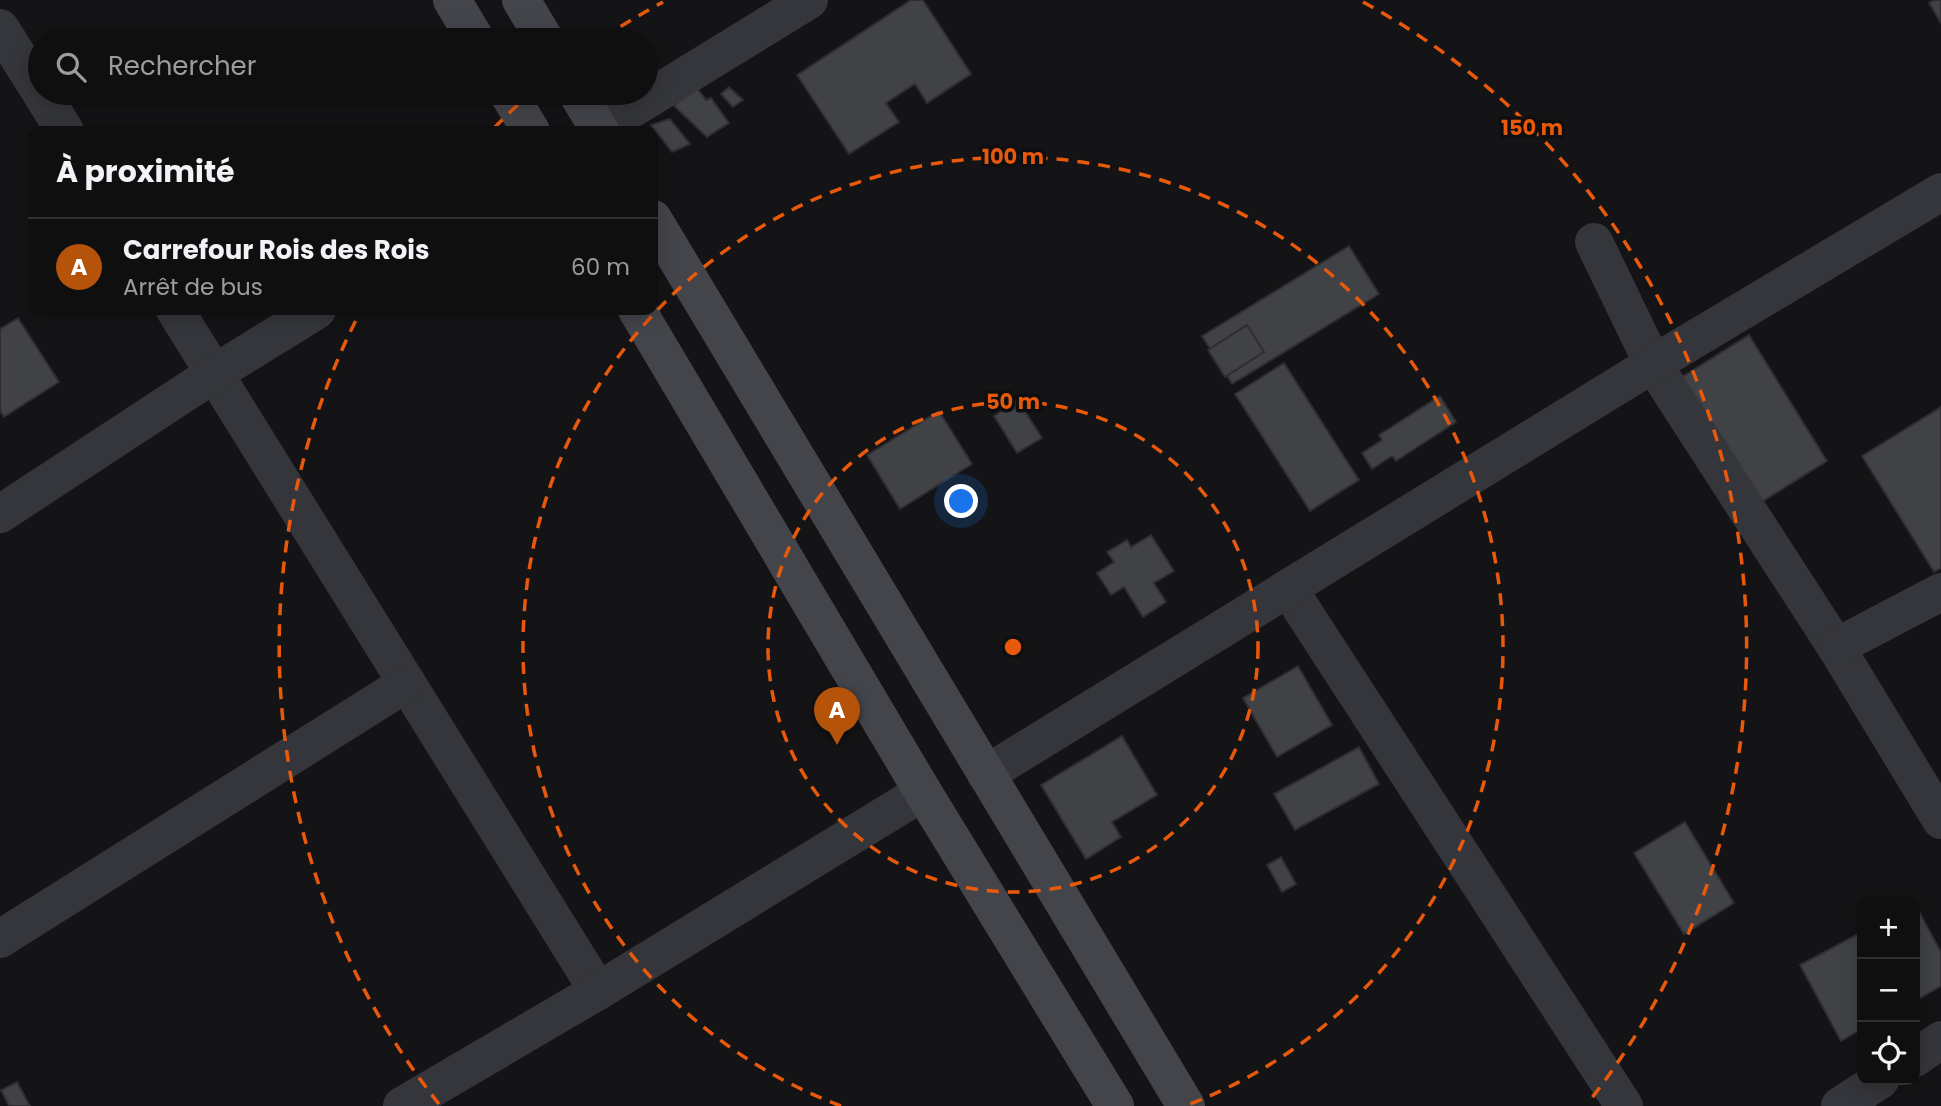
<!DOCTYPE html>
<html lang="fr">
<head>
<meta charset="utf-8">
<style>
	:root { --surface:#0f0f10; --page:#181819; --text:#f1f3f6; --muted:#9b9c9f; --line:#2f2f30; --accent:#b45309 }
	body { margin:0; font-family:Poppins,sans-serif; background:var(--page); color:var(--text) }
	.controls { position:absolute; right:21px; bottom:21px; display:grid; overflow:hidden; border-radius:14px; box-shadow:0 4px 18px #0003 }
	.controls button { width:63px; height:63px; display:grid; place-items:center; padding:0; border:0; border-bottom:2px solid var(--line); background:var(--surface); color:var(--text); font:35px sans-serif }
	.you { position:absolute; left:962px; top:502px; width:24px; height:24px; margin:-18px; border:5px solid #fff; border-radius:50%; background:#1a73e8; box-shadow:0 0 0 10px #1a73e833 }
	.badge { display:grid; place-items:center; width:46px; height:46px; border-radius:50%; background:var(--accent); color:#fff; font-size:23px; font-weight:700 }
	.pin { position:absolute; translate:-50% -58px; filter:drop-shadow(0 2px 4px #0008) }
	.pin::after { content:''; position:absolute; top:37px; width:24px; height:21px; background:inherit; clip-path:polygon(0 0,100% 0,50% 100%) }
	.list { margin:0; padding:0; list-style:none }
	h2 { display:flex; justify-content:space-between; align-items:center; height:91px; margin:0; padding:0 28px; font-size:30px }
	h2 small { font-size:23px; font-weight:400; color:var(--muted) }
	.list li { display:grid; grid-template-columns:46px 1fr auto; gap:21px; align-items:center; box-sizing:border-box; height:98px; padding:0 28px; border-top:2px solid var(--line) }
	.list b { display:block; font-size:26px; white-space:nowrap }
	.list p { margin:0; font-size:23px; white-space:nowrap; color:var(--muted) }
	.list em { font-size:23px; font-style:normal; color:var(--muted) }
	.icon { flex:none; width:38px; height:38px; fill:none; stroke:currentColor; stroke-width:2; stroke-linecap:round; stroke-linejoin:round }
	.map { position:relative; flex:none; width:1941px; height:1106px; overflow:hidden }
	.search { position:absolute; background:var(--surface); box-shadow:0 4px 18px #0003; left:28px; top:28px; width:630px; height:77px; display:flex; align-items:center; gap:18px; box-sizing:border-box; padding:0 24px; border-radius:38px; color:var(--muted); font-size:26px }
	.panel { position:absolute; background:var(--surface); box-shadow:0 4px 18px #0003; left:28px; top:126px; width:630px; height:189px; border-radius:14px }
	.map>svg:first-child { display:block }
	.building { fill:#404246; stroke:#2e2e32; stroke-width:2 }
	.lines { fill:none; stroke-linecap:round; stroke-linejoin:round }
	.street { stroke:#35363b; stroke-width:38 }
	.secondary { stroke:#43454b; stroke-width:38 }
	.ring { fill:none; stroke:#e8590c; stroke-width:3.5; stroke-dasharray:12 9 }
	.centre { fill:#e8590c; stroke:#0f0f11; stroke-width:3.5 }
	.ring-label { font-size:21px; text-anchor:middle; font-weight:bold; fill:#e8590c; stroke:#0f0f11; stroke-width:7; stroke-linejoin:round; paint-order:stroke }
</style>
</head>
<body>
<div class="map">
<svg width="1941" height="1106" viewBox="0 0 1941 1106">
	<rect width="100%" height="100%" fill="#141416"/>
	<!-- building -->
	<g class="building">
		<path d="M911 0H923L971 74 927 103 915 84 886 103 899 122 849 154 797 75Z"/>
		<path d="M1934 0H1941V23L1929 3Z"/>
		<path d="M694 84 706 100 711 98 729 123 707 137 674 106Z"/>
		<path d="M729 87 743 100 733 107 721 94Z"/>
		<path d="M670 119 690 144 672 152 651 125Z"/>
		<path d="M1349 246 1379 294 1232 384 1202 336Z"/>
		<path d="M18 318 59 382 4 417 0 411V329Z"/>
		<path d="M1247 325 1264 352 1225 377 1208 350Z"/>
		<path d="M1749 335 1827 461 1752 508 1674 382Z"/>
		<path d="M1284 363 1359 480 1310 511 1235 394Z"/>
		<path d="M1440 396 1456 422 1396 461 1392 456 1372 469 1362 453 1382 440 1379 435Z"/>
		<path d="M1018 400 1042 438 1017 453 994 416Z"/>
		<path d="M1941 407V568L1934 572 1862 456Z"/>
		<path d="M939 411 972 464 900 509 867 455Z"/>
		<path d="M1151 535 1174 571 1154 583 1166 602 1143 617 1124 587 1111 595 1097 573 1114 562 1107 552 1127 540 1131 547Z"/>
		<path d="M1298 666 1332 725 1277 757 1243 698Z"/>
		<path d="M1122 736 1157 795 1112 822 1121 837 1086 859 1041 785Z"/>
		<path d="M1359 747 1379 784 1295 830 1274 794Z"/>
		<path d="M1685 822 1734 903 1684 934 1634 853Z"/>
		<path d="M1281 857 1296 884 1282 892 1267 865Z"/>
		<path d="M1915 904 1941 952V986L1915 1001Z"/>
		<path d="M1862 932V1029L1841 1041 1800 965Z"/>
		<path d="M17 1082 30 1106H9L1 1090Z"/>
	</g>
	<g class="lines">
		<!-- street -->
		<g class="street">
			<path d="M0 28 40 91"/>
			<path d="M41 93 65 131"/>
			<path d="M599 129 809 0"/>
			<path d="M1594 242 1653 364 1836 647 1941 820"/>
			<path d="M175 310 598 991"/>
			<path d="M0 514 215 373 317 310"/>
			<path d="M1288 588 1624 1106"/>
			<path d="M1836 647 1941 592"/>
			<path d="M986 774 1653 364 1941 192"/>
			<path d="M0 939 407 683"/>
			<path d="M1915 1058 1941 1040"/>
			<path d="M402 1106 598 991 923 792"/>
			<path d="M1840 1106 1880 1080"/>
		</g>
		<!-- secondary -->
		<g class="secondary">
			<path d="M452 0 476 40"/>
			<path d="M521 0 545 40"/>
			<path d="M508 93 531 131"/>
			<path d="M577 93 600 131"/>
			<path d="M653 219 1186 1106"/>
			<path d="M637 310 923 792 1115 1106"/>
		</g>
	</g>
	<!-- distance rings -->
	<g class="ring">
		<circle cx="1013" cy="647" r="245"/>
		<path d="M841 1106A490 490 0 1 1 1185 1106"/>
		<path d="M439 1104A734 734 0 0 1 359 314M494 128A734 734 0 0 1 531 93M603 38A734 734 0 0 1 663 2M1363 2A734 734 0 0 1 1587 1104"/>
	</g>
	<circle cx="1013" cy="647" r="10" class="centre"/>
	<g class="ring-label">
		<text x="1532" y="135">150 m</text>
		<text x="1013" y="164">100 m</text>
		<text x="1013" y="409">50 m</text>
	</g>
</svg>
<div class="controls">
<button>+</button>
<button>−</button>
<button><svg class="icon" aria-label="locate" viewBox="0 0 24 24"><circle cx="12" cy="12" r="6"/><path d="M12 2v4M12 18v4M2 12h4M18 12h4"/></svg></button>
</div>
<div class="you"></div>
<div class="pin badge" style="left:837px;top:745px">A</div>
<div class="search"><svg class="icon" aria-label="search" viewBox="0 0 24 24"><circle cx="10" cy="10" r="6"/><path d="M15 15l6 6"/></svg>Rechercher</div>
<section class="panel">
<h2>À proximité<small></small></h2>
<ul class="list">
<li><span class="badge">A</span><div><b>Carrefour Rois des Rois</b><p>Arrêt de bus</p></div><em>60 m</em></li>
</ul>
</section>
</div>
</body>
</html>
